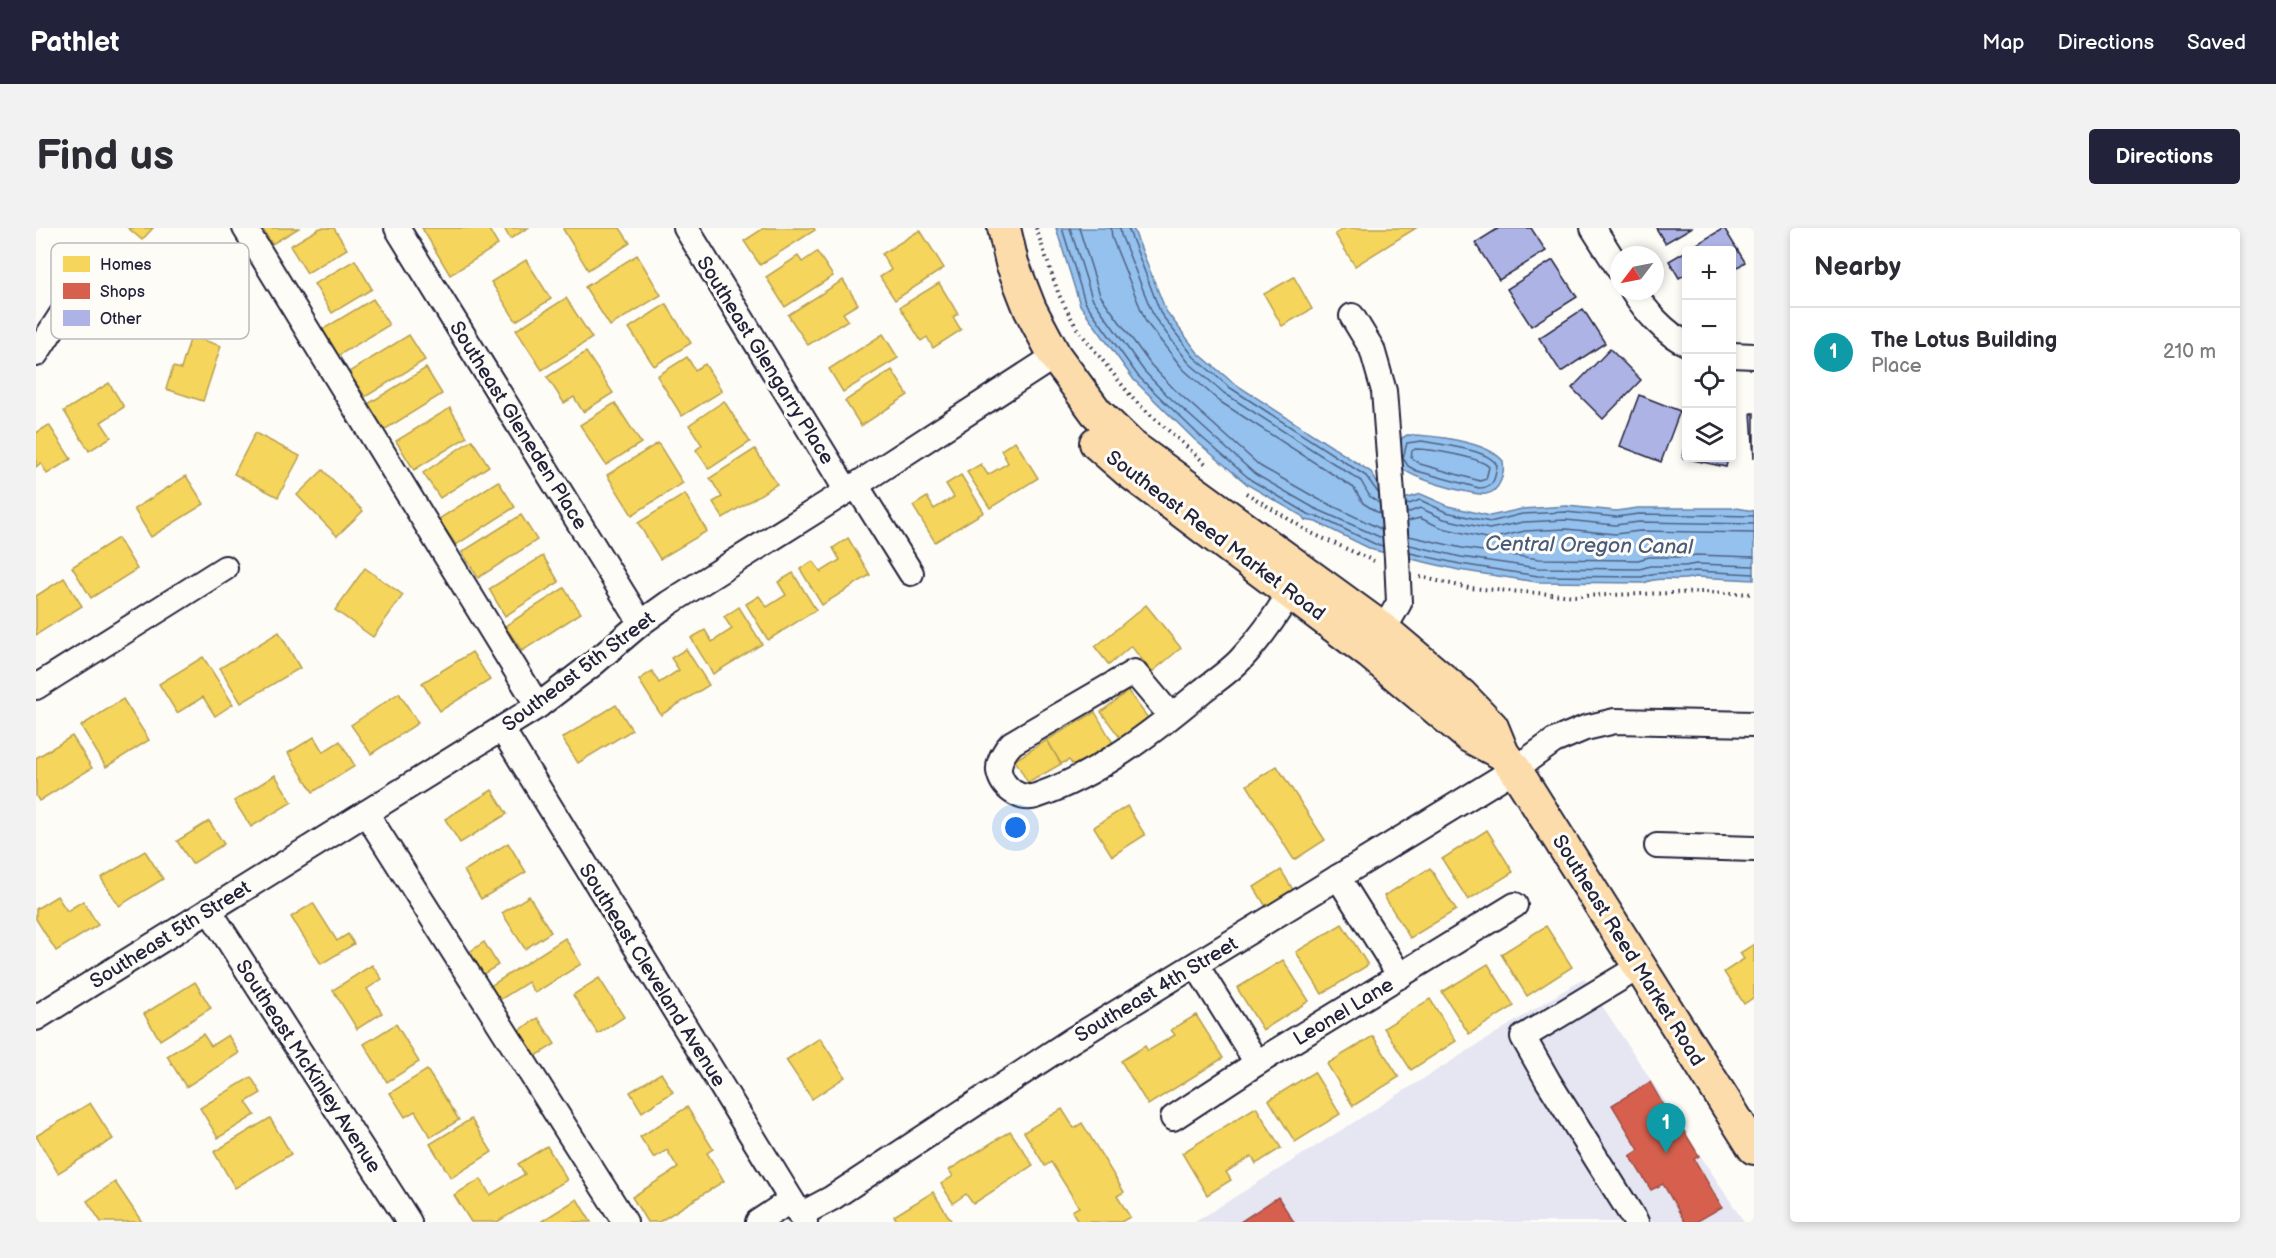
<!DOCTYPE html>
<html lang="en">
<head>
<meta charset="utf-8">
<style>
	:root { --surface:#fff; --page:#f2f2f3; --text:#2b2b33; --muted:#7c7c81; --line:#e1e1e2; --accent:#22223b }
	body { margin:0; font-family:"Balsamiq Sans",sans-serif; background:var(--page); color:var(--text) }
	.controls { position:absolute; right:18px; top:18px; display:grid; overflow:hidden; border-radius:6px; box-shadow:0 3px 9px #0003 }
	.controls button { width:54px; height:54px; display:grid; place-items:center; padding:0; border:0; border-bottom:2px solid var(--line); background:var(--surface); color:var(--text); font:30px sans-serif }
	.compass { position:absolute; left:1574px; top:18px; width:54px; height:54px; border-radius:50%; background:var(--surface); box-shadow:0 3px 9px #0003; rotate:238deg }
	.you { position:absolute; left:980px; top:600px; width:21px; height:21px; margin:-15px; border:4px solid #fff; border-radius:50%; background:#1a73e8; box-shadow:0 0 0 9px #1a73e833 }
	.badge { display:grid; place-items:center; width:39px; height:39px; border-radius:50%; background:var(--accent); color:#fff; font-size:20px; font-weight:700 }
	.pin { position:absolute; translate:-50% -50px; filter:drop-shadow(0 2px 3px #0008) }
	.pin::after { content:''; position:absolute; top:32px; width:21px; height:18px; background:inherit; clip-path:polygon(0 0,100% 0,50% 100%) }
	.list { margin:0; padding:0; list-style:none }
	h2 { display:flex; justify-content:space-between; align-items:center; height:78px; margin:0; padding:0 24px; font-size:26px }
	h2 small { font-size:20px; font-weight:400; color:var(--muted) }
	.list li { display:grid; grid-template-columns:39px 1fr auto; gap:18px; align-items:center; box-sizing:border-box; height:90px; padding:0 24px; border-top:2px solid var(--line) }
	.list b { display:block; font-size:22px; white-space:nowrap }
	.list p { margin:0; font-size:20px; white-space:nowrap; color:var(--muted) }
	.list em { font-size:20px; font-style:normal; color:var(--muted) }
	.icon { flex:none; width:33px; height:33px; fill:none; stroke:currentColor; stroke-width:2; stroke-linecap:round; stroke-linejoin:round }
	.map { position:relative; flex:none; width:1718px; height:994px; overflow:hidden; border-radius:6px }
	header { display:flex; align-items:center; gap:36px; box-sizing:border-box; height:84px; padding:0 30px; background:var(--accent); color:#fff }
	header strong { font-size:28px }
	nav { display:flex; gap:33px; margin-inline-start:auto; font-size:21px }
	.intro { display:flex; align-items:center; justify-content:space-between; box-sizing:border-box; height:144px; padding:0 36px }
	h1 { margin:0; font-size:42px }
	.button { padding:15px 27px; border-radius:6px; background:var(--accent); color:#fff; font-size:21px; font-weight:700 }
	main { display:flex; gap:36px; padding:0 36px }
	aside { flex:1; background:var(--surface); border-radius:6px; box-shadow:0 3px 9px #0003 }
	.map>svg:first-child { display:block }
	.built { fill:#e5e6f2 }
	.water { fill:#94c1ee; stroke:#6681a6; stroke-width:1.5 }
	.homes { fill:#f6d55c; stroke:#b69f52; stroke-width:1.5 }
	.shops { fill:#d6604d; stroke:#a04d48; stroke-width:1.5 }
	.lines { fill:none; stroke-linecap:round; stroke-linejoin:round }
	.shore { stroke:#506283; stroke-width:1.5 }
	.building { fill:#adb4e5; stroke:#22223b; stroke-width:1.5 }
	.minor-casing { stroke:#22223b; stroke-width:28 }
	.major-casing { stroke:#22223b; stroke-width:36 }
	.path { stroke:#22223b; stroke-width:4; stroke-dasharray:1.5 4.5; stroke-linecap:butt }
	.minor { stroke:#fdfcf7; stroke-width:24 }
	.major { stroke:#fddcac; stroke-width:32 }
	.labels { text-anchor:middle; stroke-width:6; stroke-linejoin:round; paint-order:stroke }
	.street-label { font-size:20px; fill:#22223b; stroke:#fdfcf7 }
	.water-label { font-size:21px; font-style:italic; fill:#4a5a7a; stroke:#fdfcf7 }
	.key { fill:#fdfcf7; stroke:#bbbbbf; stroke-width:1.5 }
	.key-label { font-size:16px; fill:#22223b }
</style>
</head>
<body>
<header>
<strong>Pathlet</strong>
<nav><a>Map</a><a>Directions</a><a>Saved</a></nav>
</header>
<div class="intro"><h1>Find us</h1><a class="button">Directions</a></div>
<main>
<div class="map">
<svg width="1718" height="994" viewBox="0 0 1718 994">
	<rect width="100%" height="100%" fill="#fdfcf7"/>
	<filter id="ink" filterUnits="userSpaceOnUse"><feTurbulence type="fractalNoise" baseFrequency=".0167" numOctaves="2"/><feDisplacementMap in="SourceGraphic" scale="12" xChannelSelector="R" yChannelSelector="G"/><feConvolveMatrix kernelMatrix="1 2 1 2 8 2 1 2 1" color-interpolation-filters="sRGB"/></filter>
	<g filter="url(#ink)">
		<!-- built -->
		<path class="built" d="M1548 750 1708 994H1159Z"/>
		<!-- water -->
		<g class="water">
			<path d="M1020 0H1097L1130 83 1162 125 1196 154 1335 244 1344 260 1365 272 1385 266 1412 278 1454 288 1486 281 1531 278 1580 283 1602 280H1700L1718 283V352L1659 349C1643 355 1623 347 1608 355L1501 354 1423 342 1337 322 1280 294 1269 292 1266 288 1212 257 1159 212 1098 152 1044 77Z"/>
			<path d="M1371 207C1395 207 1451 213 1467 233 1469 245 1464 264 1450 266 1437 268 1368 249 1364 237 1360 227 1363 219 1366 210Z"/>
		</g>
		<!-- homes -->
		<g class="homes">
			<path d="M92 0H117L106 12Z"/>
			<path d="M226 0H263L236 16Z"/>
			<path d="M284 0H298L311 21 271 45 254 18Z"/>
			<path d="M386 0H452L462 17 414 47Z"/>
			<path d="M468 0H492L474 11Z"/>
			<path d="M528 0H584L594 15 552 42 527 1Z"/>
			<path d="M728 0H778L779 2 724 37 708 13Z"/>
			<path d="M1309 0H1380L1319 38 1299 6Z"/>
			<path d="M884 2 908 40 859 72 844 49 855 42 846 26Z"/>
			<path d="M781 24 797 48 749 79 730 49 762 28 766 34Z"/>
			<path d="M601 27 625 67 574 98 549 59Z"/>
			<path d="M319 32 336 61 296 85 278 56Z"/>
			<path d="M490 32 515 71 480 93 455 54Z"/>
			<path d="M1258 49 1276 81 1246 98 1228 66Z"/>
			<path d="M807 52 822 76 807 85 812 92 772 117 752 87Z"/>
			<path d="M903 55 922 86 917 89 925 102 897 120 891 109 885 113 864 79Z"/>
			<path d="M530 70 556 110 506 142 480 102Z"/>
			<path d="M337 71 353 97 300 129 284 103Z"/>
			<path d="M630 76 655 115 618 138 593 100Z"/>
			<path d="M847 106 862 130 807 164 793 141Z"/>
			<path d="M373 107 389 132 329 169 313 144Z"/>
			<path d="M155 108 185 118 167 173 130 161 137 139 145 141Z"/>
			<path d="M550 124 577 165 547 184 538 169 528 175 511 149Z"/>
			<path d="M651 129 659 142 669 136 686 163 646 188 621 148Z"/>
			<path d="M390 140 406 166 348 202 332 176Z"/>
			<path d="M856 142 872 167 825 198 809 173Z"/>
			<path d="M73 155 88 179 65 194 75 209 53 223 28 183Z"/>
			<path d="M688 173 714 214 673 241 660 222 666 217 653 197Z"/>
			<path d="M579 175 605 215 570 237 544 197Z"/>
			<path d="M414 180 431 209 378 242 360 213Z"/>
			<path d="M13 197 35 231 11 246 5 235 0 239V205Z"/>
			<path d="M219 205 264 228 242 269 198 246Z"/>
			<path d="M436 212 453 238 404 270 387 245Z"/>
			<path d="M979 213 1002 250 954 280 931 244 945 236 952 247 972 235 965 222Z"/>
			<path d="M622 215 647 255 596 287 571 247Z"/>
			<path d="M719 221 741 256 687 290 677 274 686 269 674 250Z"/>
			<path d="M287 242 327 283 301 308 261 267Z"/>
			<path d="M925 247 948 284 899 314 877 278 891 269 898 281 918 269 910 256Z"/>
			<path d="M150 248 168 276 115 309 98 281Z"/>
			<path d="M462 253 479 279 420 317 403 291Z"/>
			<path d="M649 266 671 303 624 331 602 295Z"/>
			<path d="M485 287 501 312 442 350 426 324Z"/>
			<path d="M82 310 101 341 55 370 36 339Z"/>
			<path d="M812 310 834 347 786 377 764 341 777 333 785 344 804 332 797 320Z"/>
			<path d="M507 328 523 354 469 388 453 361Z"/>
			<path d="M329 340 367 367 337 409 299 382Z"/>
			<path d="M757 345 780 382 732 412 710 376 723 368 731 379 750 367 742 354Z"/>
			<path d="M28 350 46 378 0 407V368Z"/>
			<path d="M528 360 545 385 486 423 469 398Z"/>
			<path d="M1110 377 1145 420 1116 444 1095 418 1073 437 1059 419Z"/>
			<path d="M703 379 726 416 677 446 655 410 669 402 676 414 696 401 688 389Z"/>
			<path d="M243 404 264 440 205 475 184 440Z"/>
			<path d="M650 421 673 457 625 487 603 452 616 443 623 455 643 442 635 430Z"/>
			<path d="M436 424 454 452 404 483 386 455Z"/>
			<path d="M167 429 197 476 179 488 167 469 141 485 123 456Z"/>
			<path d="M1092 463 1112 490 1085 511 1065 484Z"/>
			<path d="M363 465 382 495 335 526 315 497Z"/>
			<path d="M87 471 113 512 70 539 45 498Z"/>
			<path d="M580 477 596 502 542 535 526 510Z"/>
			<path d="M1059 484 1078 517 1039 540 1033 532 1025 536 1011 512Z"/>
			<path d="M36 508 56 540 3 573 0 568V530Z"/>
			<path d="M278 509 287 524 304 513 319 538 277 564 252 525Z"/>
			<path d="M1011 512 1025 536 992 555 979 532Z"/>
			<path d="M1241 538 1289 612 1258 632 1211 557Z"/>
			<path d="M239 547 256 574 215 599 198 573Z"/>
			<path d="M456 562 471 586 424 615 409 591Z"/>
			<path d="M1091 578 1109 607 1076 628 1058 599Z"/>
			<path d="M173 593 188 616 156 636 141 613Z"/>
			<path d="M1451 602 1477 644 1432 672 1406 631Z"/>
			<path d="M472 615 490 644 445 671 428 643Z"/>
			<path d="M109 623 127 651 83 678 65 650Z"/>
			<path d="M1394 640 1420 682 1374 710 1348 668Z"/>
			<path d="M1245 642 1259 665 1232 682 1218 659Z"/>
			<path d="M21 668 31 683 47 673 62 697 20 723 0 691V681Z"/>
			<path d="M493 668 515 704 489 721 466 685Z"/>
			<path d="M277 675 301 713 312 706 318 716 285 736 255 689Z"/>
			<path d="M1306 696 1332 737 1286 766 1260 724Z"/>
			<path d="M1510 698 1536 739 1491 768 1465 726Z"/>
			<path d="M529 710 545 736 499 765 492 754 462 773 453 759Z"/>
			<path d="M448 714 462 737 446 747 432 725Z"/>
			<path d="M1718 716V769L1708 776 1688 744 1708 731 1704 725Z"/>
			<path d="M1247 732 1273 773 1227 802 1201 760Z"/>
			<path d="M1452 736 1478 778 1433 806 1406 764Z"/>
			<path d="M336 737 346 751 331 761 346 785 321 801 297 762Z"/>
			<path d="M563 750 588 789 562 806 537 767Z"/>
			<path d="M159 754 175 780 124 812 108 786Z"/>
			<path d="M1394 771 1420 813 1375 842 1348 800Z"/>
			<path d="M1160 787 1187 830 1112 877 1085 833 1109 818 1112 823 1139 807 1135 802Z"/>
			<path d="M502 790 519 816 500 828 483 802Z"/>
			<path d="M360 796 383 834 351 854 328 816Z"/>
			<path d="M167 806 175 818 192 807 203 825 150 859 131 828Z"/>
			<path d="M1337 808 1363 849 1317 878 1291 836Z"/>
			<path d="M784 810 809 849 776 871 750 832Z"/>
			<path d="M391 842 423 892 395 909 379 883 369 889 354 865Z"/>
			<path d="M1278 844 1304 886 1259 914 1233 872Z"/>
			<path d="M625 845 637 864 606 884 594 864Z"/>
			<path d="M215 849 225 865 210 874 219 887 182 910 164 880Z"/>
			<path d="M54 875 77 911 22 945 0 908Z"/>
			<path d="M651 879 677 921 671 925 688 953 623 994H611L596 969 642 940 631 922 618 930 604 909Z"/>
			<path d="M1220 879 1245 920 1220 936 1216 928 1190 944 1195 952 1171 967 1146 925Z"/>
			<path d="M1026 881 1038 900 1046 895 1088 964 1081 968 1094 989 1085 994H1042L1036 983 1043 979 1015 934 1009 938 988 904Z"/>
			<path d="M234 890 255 926 199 960 178 924Z"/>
			<path d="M435 891 456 924 415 950 394 916Z"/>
			<path d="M974 903 997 937 937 976 930 966 917 975 905 956 917 948 913 942Z"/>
			<path d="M511 918 531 952 461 994H435L418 967 445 951 454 967 489 946 482 936Z"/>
			<path d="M79 954 106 994H65L51 973Z"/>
			<path d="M897 964 916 994H862L858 988Z"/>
			<path d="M541 971 555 994H507L506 993Z"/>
		</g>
		<!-- shops -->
		<g class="shops">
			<path d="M1614 854 1644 906 1648 903 1663 928 1658 931 1686 979 1660 994H1649L1627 956 1615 962 1594 928 1603 922 1576 877Z"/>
			<path d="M1242 969 1258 994H1204Z"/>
		</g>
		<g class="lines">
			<!-- shore -->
			<g class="shore">
				<path d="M1026 0 1049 74 1102 148 1163 207 1215 252 1274 287 1283 289 1339 316 1347 318"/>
				<path d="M1034 0 1056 70 1108 143 1131 167 1219 246 1278 280 1346 310"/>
				<path d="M1043 0 1064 67 1115 137 1138 161 1224 238 1282 271 1345 301"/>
				<path d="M1075 0 1076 10 1110 94 1147 141 1183 173 1318 260 1327 275 1344 286"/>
				<path d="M1084 0 1085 7 1118 89 1153 135 1188 165 1325 253 1334 269 1343 275"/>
				<path d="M1092 0 1125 86 1158 129 1193 159 1330 248 1343 266"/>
				<path d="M1386 213C1404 217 1454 221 1461 238 1459 251 1458 260 1443 260L1381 243 1372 238 1367 230 1371 215Z"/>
				<path d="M1379 221C1394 221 1444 229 1453 239L1450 251 1444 253 1384 236 1375 230 1376 223Z"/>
				<path d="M1370 277 1384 272 1410 284 1454 294 1486 286 1530 284 1580 289 1603 286 1718 288"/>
				<path d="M1371 285 1384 280 1408 291 1453 301 1488 294 1530 292 1579 297 1603 294 1718 296"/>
				<path d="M1372 293 1384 290 1406 300 1454 311 1489 303 1530 301 1579 306 1604 303 1718 305"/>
				<path d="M1373 308 1426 320 1503 331 1602 332 1613 329H1648L1660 327 1718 329"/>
				<path d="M1374 317 1425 329 1502 340 1604 341 1614 338H1649L1660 336 1718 338"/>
				<path d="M1374 325 1424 336 1502 348 1606 349C1622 341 1642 348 1659 343L1718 346"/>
			</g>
		</g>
		<!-- building -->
		<g class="building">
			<path d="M1463 0H1495L1510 23 1463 52 1439 15Z"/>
			<path d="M1620 0H1655L1629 15Z"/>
			<path d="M1688 0 1709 34 1696 43V22H1651Z"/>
			<path d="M1650 23V46L1643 50 1633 33Z"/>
			<path d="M1517 32 1541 69 1495 98 1471 61Z"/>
			<path d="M1547 81 1569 115 1525 144 1503 110Z"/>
			<path d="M1574 121 1605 152 1567 191 1536 160Z"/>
			<path d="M1603 167 1644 183 1625 234 1584 218Z"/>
			<path d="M1696 183 1700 184 1696 209Z"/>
			<path d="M1715 185H1718V231Z"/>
			<path d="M1650 210V230H1692L1690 239 1647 230Z"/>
		</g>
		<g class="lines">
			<!-- minor casing -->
			<g class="minor-casing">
				<g id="minor">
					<path d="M209 0 502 478"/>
					<path d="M361 0 605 395"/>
					<path d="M650 0 811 263"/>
					<path d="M1557 0 1583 41"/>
					<path d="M1597 63C1609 82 1629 106 1650 115"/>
					<path d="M1316 88 1336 121 1348 163 1361 330 1363 375 1340 415"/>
					<path d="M0 126 29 81"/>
					<path d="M1696 127 1718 128"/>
					<path d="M820 257 875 345"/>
					<path d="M0 459 189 340"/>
					<path d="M1135 488 1098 444 976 515C969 522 962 533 963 543 966 560 984 573 1000 568 1062 547 1117 504 1166 463 1179 453 1194 443 1205 431 1224 411 1240 388 1254 364"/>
					<path d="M466 501 769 994"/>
					<path d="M330 585 589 994"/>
					<path d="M1621 618 1718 621"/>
					<path d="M1302 649 1364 748"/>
					<path d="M173 682 373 994"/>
					<path d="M1160 737 1221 835"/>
					<path d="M0 790 502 478 557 436 605 395 633 375 811 263 1019 128"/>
					<path d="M1137 890 1221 835 1479 677"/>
					<path d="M764 987 796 970 1036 812 1479 541 1518 513 1549 500 1579 493 1718 496"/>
					<path d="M722 994 755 972"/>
					<path d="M1600 994 1512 853 1487 809 1603 739"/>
				</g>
			</g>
			<!-- major casing -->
			<g class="major-casing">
				<g id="major">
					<path d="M968 0 976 35 994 81 1019 128 1060 184 1094 217 1348 402 1425 467 1456 499 1467 526 1479 541 1718 920"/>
					<path d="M1060 215 1091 242 1334 425 1433 508 1467 526"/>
				</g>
			</g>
			<!-- path -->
			<g class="path">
				<path d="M1000 0 1023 67 1040 99 1098 172 1170 236"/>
				<path d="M1210 265 1275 305 1338 333"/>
				<path d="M1384 349 1433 360 1541 368 1668 364 1718 366"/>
			</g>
			<!-- minor -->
			<use href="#minor" class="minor"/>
			<!-- major -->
			<use href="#major" class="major"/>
		</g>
	</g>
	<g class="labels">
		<!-- street labels -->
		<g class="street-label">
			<text transform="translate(730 132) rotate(58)" y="7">Southeast Glengarry Place</text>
			<text transform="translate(483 197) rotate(58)" y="7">Southeast Gleneden Place</text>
			<text transform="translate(1180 307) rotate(37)" y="7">Southeast Reed Market Road</text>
			<text transform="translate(542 443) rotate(-37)" y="7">Southeast 5th Street</text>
			<text transform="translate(134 706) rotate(-32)" y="7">Southeast 5th Street</text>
			<text transform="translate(1593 722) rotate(58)" y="7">Southeast Reed Market Road</text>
			<text transform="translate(617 747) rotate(58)" y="7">Southeast Cleveland Avenue</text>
			<text transform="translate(1120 761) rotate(-31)" y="7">Southeast 4th Street</text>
			<text transform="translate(1307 783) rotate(-31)" y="7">Leonel Lane</text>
			<text transform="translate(273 838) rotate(57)" y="7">Southeast McKinley Avenue</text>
		</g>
		<!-- water labels -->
		<g class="water-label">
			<text transform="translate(1553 317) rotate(1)" y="7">Central Oregon Canal</text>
		</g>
	</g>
	<!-- legend -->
	<rect x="15" y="15" width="198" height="96" rx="9" class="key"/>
	<rect x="27" y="28" width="27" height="16" fill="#f6d55c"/>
	<rect x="27" y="55" width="27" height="16" fill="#d6604d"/>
	<rect x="27" y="82" width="27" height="16" fill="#adb4e5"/>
	<g class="key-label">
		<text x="64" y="42">Homes</text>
		<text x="64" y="69">Shops</text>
		<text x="64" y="96">Other</text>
	</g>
</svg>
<div class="controls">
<button>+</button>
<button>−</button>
<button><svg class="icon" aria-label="locate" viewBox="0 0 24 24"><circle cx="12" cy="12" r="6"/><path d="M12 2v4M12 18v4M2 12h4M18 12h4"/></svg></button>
<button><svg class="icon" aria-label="layers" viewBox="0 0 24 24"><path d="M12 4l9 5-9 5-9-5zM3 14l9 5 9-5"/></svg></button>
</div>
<svg class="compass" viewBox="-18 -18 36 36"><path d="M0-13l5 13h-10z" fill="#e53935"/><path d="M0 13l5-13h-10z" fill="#7c7c81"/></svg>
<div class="you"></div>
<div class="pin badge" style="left:1630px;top:925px;background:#0f9aa8">1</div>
</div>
<aside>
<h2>Nearby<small></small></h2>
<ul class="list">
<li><span class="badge" style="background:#0f9aa8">1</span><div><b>The Lotus Building</b><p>Place</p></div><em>210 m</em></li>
</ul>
</aside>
</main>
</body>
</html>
